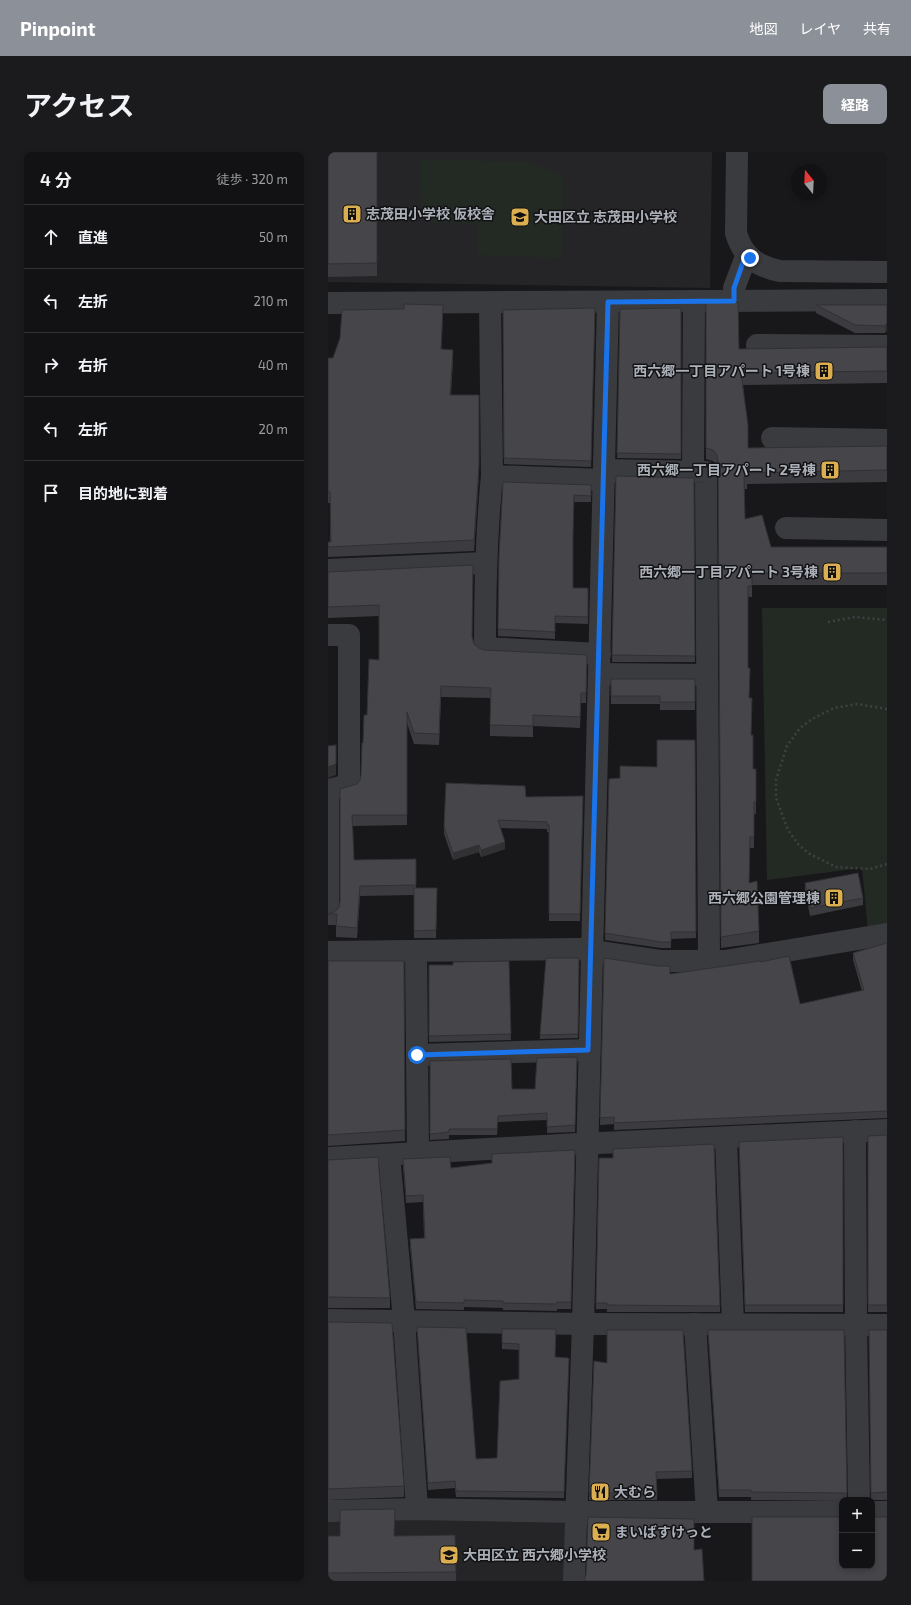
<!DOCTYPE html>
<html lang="ja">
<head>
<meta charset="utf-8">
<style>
	:root { --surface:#121214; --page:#1b1b1d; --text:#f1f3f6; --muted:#9c9ea0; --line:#313234; --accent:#8c9099 }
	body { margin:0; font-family:"Exo 2","Noto Sans JP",sans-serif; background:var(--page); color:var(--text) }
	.controls { position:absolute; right:12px; bottom:12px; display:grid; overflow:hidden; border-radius:8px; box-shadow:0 2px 6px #0003 }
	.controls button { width:36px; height:36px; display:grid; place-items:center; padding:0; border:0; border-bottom:1px solid var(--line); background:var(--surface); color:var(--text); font:20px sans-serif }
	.compass { position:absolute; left:463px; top:12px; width:36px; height:36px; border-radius:50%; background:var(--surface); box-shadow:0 2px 6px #0003; rotate:342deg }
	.stop { position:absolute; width:12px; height:12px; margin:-9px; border:3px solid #1a73e8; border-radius:50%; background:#fff }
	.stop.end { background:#1a73e8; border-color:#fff; box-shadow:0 1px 4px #0008 }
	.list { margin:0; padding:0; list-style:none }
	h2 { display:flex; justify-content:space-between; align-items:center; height:52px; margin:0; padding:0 16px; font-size:17px }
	h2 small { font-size:13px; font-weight:400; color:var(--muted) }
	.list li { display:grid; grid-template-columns:26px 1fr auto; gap:12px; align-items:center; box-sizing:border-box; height:64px; padding:0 16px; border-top:1px solid var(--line) }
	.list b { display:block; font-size:15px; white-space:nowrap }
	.list em { font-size:13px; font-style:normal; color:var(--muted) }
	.icon { flex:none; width:22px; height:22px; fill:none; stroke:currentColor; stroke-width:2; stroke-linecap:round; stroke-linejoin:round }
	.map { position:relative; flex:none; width:559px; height:1429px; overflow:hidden; border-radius:8px }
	header { display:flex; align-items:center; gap:24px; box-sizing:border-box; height:56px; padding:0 20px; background:var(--accent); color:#fff }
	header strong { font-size:19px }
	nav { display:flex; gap:22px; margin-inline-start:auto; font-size:14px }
	.intro { display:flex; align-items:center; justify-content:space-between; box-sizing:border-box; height:96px; padding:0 24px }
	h1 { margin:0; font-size:28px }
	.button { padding:10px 18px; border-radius:8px; background:var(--accent); color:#fff; font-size:14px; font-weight:700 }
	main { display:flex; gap:24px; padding:0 24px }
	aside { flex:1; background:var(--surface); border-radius:8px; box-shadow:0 2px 6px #0003 }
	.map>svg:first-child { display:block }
	.built { fill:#252527 }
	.green { fill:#232a24 }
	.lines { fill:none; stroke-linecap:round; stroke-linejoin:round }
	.path { stroke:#404145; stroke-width:2.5; stroke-dasharray:2 3; stroke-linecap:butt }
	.minor { stroke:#3a3b3f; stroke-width:22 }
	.wall { fill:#3c3c40 }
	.shaded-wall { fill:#313134 }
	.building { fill:#46464a; stroke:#313134 }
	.route { stroke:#1a73e8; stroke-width:5 }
	.labels { text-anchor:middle; stroke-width:3; stroke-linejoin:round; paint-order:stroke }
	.poi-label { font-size:14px; font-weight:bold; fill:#acb0b8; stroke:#131315; text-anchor:start }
</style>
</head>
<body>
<header>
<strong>Pinpoint</strong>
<nav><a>地図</a><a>レイヤ</a><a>共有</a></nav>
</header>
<div class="intro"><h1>アクセス</h1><a class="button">経路</a></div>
<main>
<aside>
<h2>4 分<small>徒歩 · 320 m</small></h2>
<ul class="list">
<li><svg class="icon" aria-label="ahead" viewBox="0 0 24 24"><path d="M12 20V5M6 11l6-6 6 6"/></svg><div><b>直進</b></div><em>50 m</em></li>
<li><svg class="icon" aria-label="left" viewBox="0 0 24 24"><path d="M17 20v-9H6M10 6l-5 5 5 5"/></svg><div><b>左折</b></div><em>210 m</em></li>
<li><svg class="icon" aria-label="right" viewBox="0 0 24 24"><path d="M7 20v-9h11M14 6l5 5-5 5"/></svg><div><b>右折</b></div><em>40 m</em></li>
<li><svg class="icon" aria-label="left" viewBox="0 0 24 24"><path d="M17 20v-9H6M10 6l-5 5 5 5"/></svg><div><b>左折</b></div><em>20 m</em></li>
<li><svg class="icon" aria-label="arrive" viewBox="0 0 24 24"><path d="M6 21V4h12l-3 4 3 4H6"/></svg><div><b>目的地に到着</b></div></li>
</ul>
</aside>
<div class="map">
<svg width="559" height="1429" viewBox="0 0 559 1429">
	<rect width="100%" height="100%" fill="#18181a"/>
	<!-- built -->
	<g class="built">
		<path d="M0 0H384L382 136 0 130Z"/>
		<path d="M236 1366 244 1376 241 1429H0V1367Z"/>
	</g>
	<!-- green -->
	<g class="green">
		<path d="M91 7 200 10 235 23 234 106 149 103 150 72 106 71 93 63Z"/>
		<path d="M434 456H559V774L540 778 534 716 439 728Z"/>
	</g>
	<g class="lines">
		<!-- path -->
		<g class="path">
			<path d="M500 470 527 465 559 468"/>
			<path d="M559 557 529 552 506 556 484 567 472 576 459 594 448 628V646L460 678 470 692 480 701 508 715 542 717 559 712"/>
		</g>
		<!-- minor -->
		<g class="minor">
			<path d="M409 0 408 81C415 105 429 114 452 119L559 120"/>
			<path d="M406 149V136L419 102"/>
			<path d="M0 151 559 148"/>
			<path d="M162 151 164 324"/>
			<path d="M429 193 559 194"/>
			<path d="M444 286 559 288"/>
			<path d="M276 318 378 320 381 809"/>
			<path d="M365 319 366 149"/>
			<path d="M458 376 559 378"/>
			<path d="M0 418 157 411"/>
			<path d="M0 483H21V633L0 638V760"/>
			<path d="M272 502 157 496C157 439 158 382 164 324L276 328"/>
			<path d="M271 522 379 523"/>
			<path d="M0 800 251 797 332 809H397L559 782"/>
			<path d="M88 800 90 1001"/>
			<path d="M89 903 260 898"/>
			<path d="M527 979 528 1173 531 1348"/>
			<path d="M398 986 405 1172"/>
			<path d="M61 1003 76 1168 89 1357"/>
			<path d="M0 1006 250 992 559 978"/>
			<path d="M0 1168 255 1172 559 1173"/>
			<path d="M367 1172 379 1360"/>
			<path d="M0 1359 89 1357 249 1360H514"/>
			<path d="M544 1360H559"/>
			<path d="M246 1429 255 1172 280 150"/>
		</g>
	</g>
	<!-- wall -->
	<g class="wall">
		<path d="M0 0H49V124L0 125Z"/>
		<path d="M378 150 411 197 559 195V231L415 233 420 296 559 294V330L419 332V337H416L417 367 443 395H559V433H424V445H420V516L421 546 424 558 423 583 425 617H428V662H426V696H422L421 731 431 779V791L393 796 390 320 389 314 385 309 378 307Z"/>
		<path d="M488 153H559L557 181H527L488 161Z"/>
		<path d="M267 156 263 315 176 312 175 158Z"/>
		<path d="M353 156V307L289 306 292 157Z"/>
		<path d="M115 164 113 197 125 208 123 243 151 323 146 399 0 405V390H2V351H0V206H5Z"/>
		<path d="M288 324 366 326 367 510H284Z"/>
		<path d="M175 330 263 333V350H246L245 388V436H260V472L227 471V487L170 484 171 404Z"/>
		<path d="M0 420 145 486 146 492 151 496 156 498 259 503 258 551H253L252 576 205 574V585L162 584V546L113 545 111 593 86 592 79 571V673L25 674 26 708 88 707V736H109L108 786H86V743L32 744 29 786 8 785V773H0V762L6 760 11 756 12 749 29 632 32 628 33 623 35 591 39 563 51 508V464L0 466Z"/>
		<path d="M283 527H367V558H332V552H283Z"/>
		<path d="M367 588 368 786 343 787V796H333L277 788 281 627 292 626 329 615Z"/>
		<path d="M255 644 252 769H221V680H219V677L172 676 177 697 153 705 151 700 125 708 116 682V675L198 645Z"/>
		<path d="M477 731 535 746V753L482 764 477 739Z"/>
		<path d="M559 791V966L286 978V972L272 973 276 806 342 822 433 810 472 852 534 839 525 808V801Z"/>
		<path d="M251 806 250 886 212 887V883Z"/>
		<path d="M0 809H76L77 989 0 994Z"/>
		<path d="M181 809 183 888 101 890V813H125Z"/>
		<path d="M249 905 247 980 219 981V968L170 970 169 983H121V987L102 988V909L184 937H207Z"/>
		<path d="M559 983V1160H540V984Z"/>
		<path d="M515 985V1160H417L411 997Z"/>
		<path d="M247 998 243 1157H229V1159L175 1158V1156L136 1155V1158L88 1157 82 1094V1087L96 1086 95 1050 78 1051 75 1014V1007L123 1016 164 1011Z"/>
		<path d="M271 1006 392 1154V1160H279V1157H268Z"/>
		<path d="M0 1008 62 1146V1156H0Z"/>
		<path d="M0 1170 76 1334V1345L0 1348Z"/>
		<path d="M89 1175 148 1307 169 1306 191 1227V1198L174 1197V1177L228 1205 240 1206 236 1346 128 1345 127 1336 100 1338Z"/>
		<path d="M380 1178H516L519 1348H514V1349L423 1348V1345H391Z"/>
		<path d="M541 1178H559V1348H543Z"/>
		<path d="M266 1209 364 1319V1326L329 1327V1348H261Z"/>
		<path d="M0 1384H66L128 1420V1429H0Z"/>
	</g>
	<!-- shaded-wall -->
	<g class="shaded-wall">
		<path d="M115 153V164L113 208V197Z"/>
		<path d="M559 171V179L557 181V174Z"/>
		<path d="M125 198V208L122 254V243Z"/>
		<path d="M151 313V323L146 399V388Z"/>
		<path d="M113 534V545L111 593V582Z"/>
		<path d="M8 612V623L0 626V615Z"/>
		<path d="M177 690V697L153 705V698Z"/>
		<path d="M151 693V700L125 708V701Z"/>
		<path d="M32 734V744L29 786V776Z"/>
	</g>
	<!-- building -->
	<g class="building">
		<path d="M0 0H49V111L0 112Z"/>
		<path d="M378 150H410L411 197 559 195V219L413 221 420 273V296L559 294V318L419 321V325H416L417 367 434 363 443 395H559V421H424V434H420V516H422L421 546H424L423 583H425V617H428V650H426V685H422L421 731 429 729 431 779 393 785 390 309 389 303 385 298 378 296Z"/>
		<path d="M76 152 115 153 113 197 125 198 122 243H151V313L146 388 0 395V390H3L2 340H0V206H5L12 186 14 158 76 157Z"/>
		<path d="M488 153H559V171L557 174 527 173Z"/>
		<path d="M267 156 263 309 176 306 175 158Z"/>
		<path d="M353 156V302L289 301 292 157Z"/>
		<path d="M288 324 366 326 367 504 284 503Z"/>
		<path d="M175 330 263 333V344L246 343 245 381V436H260V465L227 464V480L170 477 171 404Z"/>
		<path d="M145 413 144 485 146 492 151 496 156 498 259 503 258 541H253L252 565 205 563V574L162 573 163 536 113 534 111 582 86 581 79 560V663H24L26 708 88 707V733L32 734 29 776 8 774 9 762H0L6 760 11 756 12 749V637L29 632 32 628 33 623 34 591H35L36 563H39L41 507 51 508V453L0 455V420Z"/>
		<path d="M283 527H367V550H332V544H283Z"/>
		<path d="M329 588H367L368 780H343V790H333L277 781 281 627 292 626V614L329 615Z"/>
		<path d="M8 593V612L0 615V594Z"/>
		<path d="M118 631 197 634 198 645 255 644 252 762H221V673H219V670L170 668 177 690 153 698 151 693 125 701 116 675Z"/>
		<path d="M530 721 535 746 482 756 477 731Z"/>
		<path d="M86 736H109L108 778 86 779Z"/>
		<path d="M559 791V959L286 971V965L272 966 276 806 330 814H342V822L432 809 433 810 461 804 472 852 536 838 525 801Z"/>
		<path d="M218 806H251L250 882 212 883Z"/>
		<path d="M0 809H76L77 978 0 983Z"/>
		<path d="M181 809 183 882 101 884V813H125V810Z"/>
		<path d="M249 905 247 973 219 975V961L170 964 169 977H121V980L102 982V909L183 907 184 937H207L209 906Z"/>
		<path d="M559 983V1153H540V984Z"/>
		<path d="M515 985V1153H417L411 990Z"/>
		<path d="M386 992 392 1154 279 1153V1151H268L271 1006H285V997Z"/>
		<path d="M247 998 243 1150H229V1152L175 1151V1149L136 1148V1151L88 1150 82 1087 97 1086 95 1043 78 1044 75 1007 122 1005 123 1016 164 1011V1002Z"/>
		<path d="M50 1005 62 1146 0 1145V1008Z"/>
		<path d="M0 1170 64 1171 76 1334 0 1337Z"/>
		<path d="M89 1175 138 1176 148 1307 169 1306 172 1229 191 1227V1192L174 1191V1177H228L227 1205 240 1206 241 1207 236 1340 128 1339 127 1329 100 1331Z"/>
		<path d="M279 1178H355L364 1319 328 1320 329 1341H261L266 1209 279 1211Z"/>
		<path d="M380 1178H516L519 1341 423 1340V1338H391Z"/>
		<path d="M541 1178H559V1340L543 1341Z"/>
		<path d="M67 1357 66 1384 127 1383 128 1420 0 1421V1384H12V1358Z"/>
		<path d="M260 1365 366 1367V1398L374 1397 376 1429H256L258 1423Z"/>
		<path d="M424 1365H514V1414H544V1365H559V1429H424Z"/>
	</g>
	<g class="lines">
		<!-- route -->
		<path class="route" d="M89 903 260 898 280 150 406 149V136L418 102 422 106"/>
	</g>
	<!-- icons -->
	<defs>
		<g id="building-square" transform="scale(1)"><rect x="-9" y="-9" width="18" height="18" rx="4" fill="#dbaf4f" stroke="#131315"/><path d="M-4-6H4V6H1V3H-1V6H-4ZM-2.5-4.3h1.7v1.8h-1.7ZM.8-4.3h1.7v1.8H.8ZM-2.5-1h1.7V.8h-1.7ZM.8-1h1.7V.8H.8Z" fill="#111"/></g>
		<g id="school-square" transform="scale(1)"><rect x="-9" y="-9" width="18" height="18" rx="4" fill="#dbaf4f" stroke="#131315"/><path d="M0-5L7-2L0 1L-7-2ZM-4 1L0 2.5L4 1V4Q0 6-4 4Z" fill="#111"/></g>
		<g id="restaurant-square" transform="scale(1)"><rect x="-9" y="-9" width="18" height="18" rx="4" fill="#dbaf4f" stroke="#131315"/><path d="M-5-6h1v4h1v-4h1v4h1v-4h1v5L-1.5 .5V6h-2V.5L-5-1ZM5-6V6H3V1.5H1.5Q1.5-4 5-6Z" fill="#111"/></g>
		<g id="supermarket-square" transform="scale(1)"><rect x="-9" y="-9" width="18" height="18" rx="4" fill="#dbaf4f" stroke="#131315"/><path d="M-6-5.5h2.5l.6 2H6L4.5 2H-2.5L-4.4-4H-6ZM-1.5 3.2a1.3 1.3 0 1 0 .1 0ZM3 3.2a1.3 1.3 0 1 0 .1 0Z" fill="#111"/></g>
	</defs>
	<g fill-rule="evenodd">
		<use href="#building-square" x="24" y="62"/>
		<use href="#school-square" x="192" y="65"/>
		<use href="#building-square" x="496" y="219"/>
		<use href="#building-square" x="502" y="318"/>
		<use href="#building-square" x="504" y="420"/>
		<use href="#building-square" x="506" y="746"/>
		<use href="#restaurant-square" x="272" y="1340"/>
		<use href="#supermarket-square" x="273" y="1380"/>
		<use href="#school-square" x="121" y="1403"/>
	</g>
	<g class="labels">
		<!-- poi labels -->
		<g class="poi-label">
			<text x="38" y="67">志茂田小学校 仮校舎</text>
			<text x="206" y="70">大田区立 志茂田小学校</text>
			<text x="482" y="224" text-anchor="end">西六郷一丁目アパート 1号棟</text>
			<text x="488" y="323" text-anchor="end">西六郷一丁目アパート 2号棟</text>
			<text x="490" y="425" text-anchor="end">西六郷一丁目アパート 3号棟</text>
			<text x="492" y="751" text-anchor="end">西六郷公園管理棟</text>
			<text x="286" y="1345">大むら</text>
			<text x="287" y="1385">まいばすけっと</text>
			<text x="135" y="1408">大田区立 西六郷小学校</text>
		</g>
	</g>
</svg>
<div class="controls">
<button>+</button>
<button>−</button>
</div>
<svg class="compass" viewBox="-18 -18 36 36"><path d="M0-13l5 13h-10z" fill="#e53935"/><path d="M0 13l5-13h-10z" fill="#9c9ea0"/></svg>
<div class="stop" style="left:89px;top:903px"></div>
<div class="stop end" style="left:422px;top:106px"></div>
</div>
</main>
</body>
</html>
